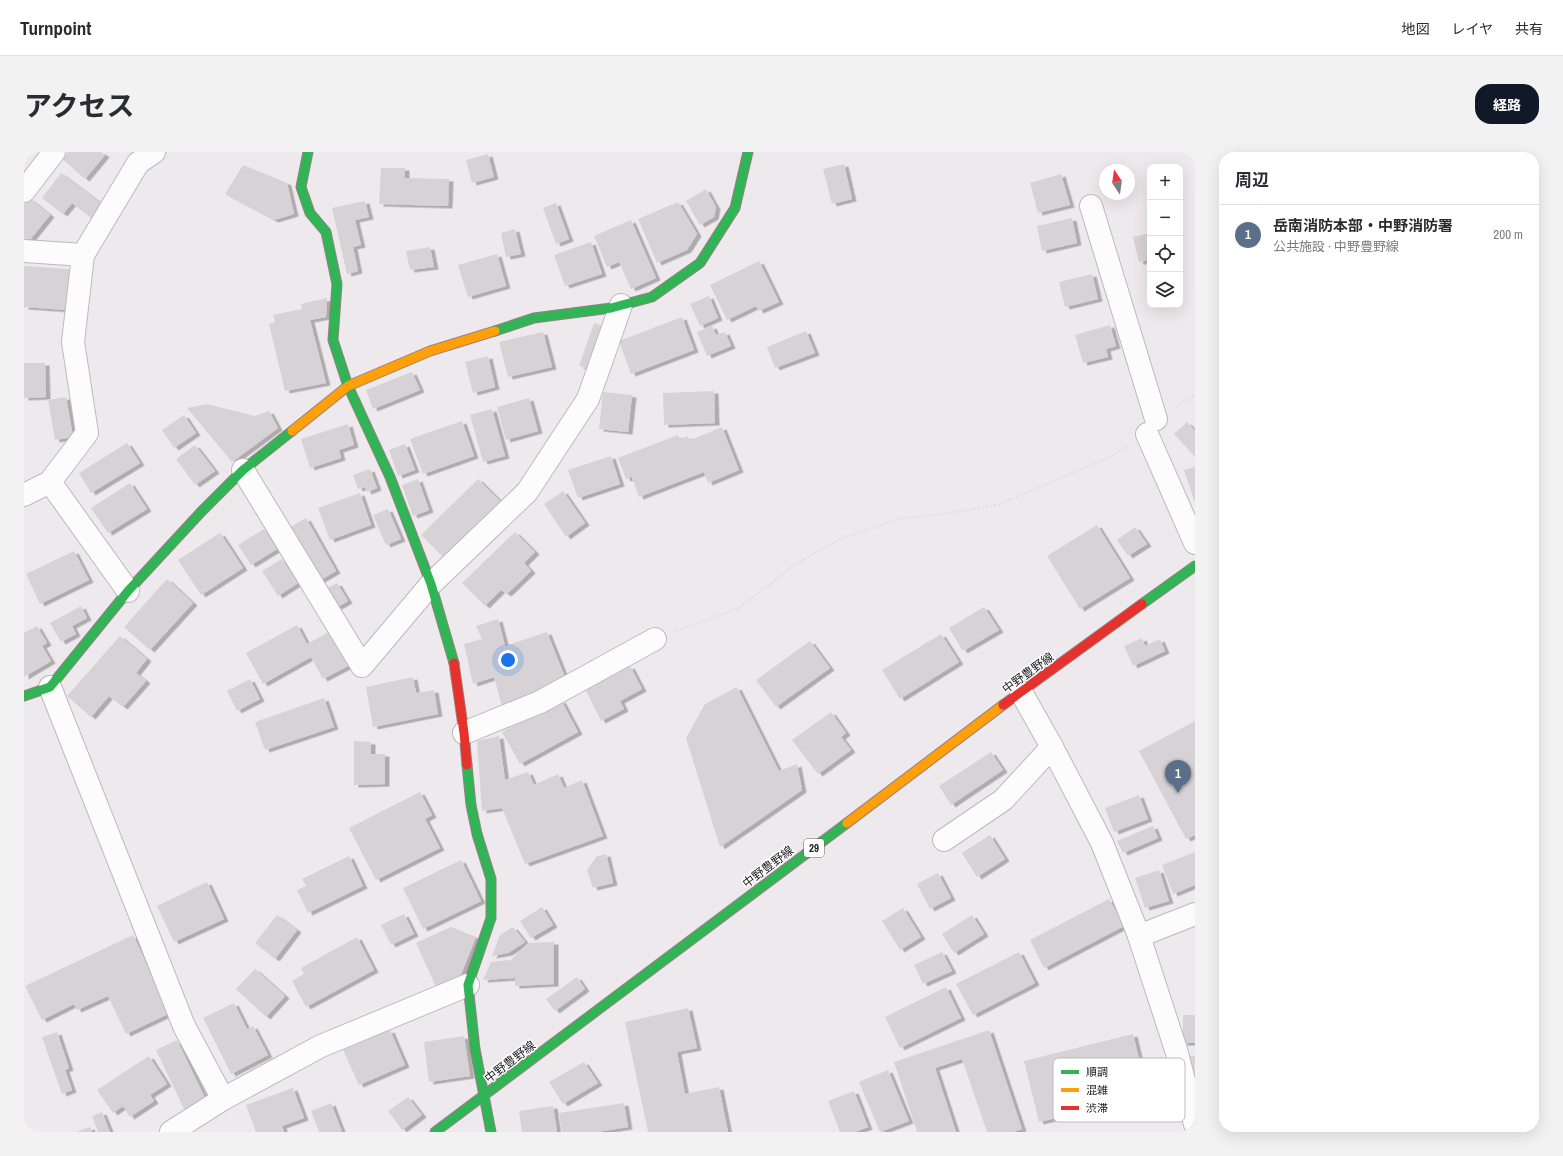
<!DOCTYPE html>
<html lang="ja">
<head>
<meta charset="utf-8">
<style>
	:root { --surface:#fff; --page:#f2f2f3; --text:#2b2b33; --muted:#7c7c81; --line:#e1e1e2; --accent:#111827 }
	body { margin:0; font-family:"Archivo Narrow","Noto Sans JP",sans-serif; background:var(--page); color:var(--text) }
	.controls { position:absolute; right:12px; top:12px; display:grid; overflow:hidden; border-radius:8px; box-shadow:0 4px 16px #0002 }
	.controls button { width:36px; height:36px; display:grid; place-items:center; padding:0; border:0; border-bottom:1px solid var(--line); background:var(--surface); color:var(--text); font:20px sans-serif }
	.compass { position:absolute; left:1075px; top:12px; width:36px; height:36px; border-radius:50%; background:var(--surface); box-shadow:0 4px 16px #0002; rotate:347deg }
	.you { position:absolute; left:484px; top:508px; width:14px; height:14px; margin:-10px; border:3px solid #fff; border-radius:50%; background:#1a73e8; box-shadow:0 0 0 6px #1a73e833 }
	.badge { display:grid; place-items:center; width:26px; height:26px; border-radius:50%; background:var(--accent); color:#fff; font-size:13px; font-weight:700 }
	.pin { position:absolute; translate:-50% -33px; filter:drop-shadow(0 1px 2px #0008) }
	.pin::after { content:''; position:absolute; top:21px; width:14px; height:12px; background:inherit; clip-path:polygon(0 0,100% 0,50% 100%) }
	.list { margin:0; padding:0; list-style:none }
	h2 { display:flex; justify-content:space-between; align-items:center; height:52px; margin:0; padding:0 16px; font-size:17px }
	h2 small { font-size:13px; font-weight:400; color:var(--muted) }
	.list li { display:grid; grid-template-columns:26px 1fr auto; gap:12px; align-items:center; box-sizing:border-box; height:60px; padding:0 16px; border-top:1px solid var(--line) }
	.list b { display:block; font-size:15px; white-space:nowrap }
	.list p { margin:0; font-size:13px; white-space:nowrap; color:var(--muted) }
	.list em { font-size:13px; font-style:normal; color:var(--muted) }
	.icon { flex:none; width:22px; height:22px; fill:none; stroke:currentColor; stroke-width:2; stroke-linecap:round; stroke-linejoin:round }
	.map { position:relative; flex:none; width:1171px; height:980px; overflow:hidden; border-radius:16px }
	header { display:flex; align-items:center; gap:24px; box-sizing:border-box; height:56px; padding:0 20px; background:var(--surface); border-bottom:1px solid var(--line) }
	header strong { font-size:19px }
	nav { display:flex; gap:22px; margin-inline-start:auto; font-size:14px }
	.intro { display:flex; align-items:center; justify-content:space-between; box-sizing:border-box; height:96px; padding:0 24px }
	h1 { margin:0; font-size:28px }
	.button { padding:10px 18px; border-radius:16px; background:var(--accent); color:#fff; font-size:14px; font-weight:700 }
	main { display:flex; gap:24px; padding:0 24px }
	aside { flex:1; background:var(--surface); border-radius:16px; box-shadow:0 4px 16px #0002 }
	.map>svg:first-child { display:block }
	.building { fill:#d7d2d5; filter:url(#shadow) }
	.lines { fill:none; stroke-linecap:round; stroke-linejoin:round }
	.street-casing { stroke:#bcbabc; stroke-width:24 }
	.fast-casing { stroke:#988186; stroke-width:11 }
	.slow-casing { stroke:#988186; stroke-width:11 }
	.jam-casing { stroke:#988186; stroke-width:11 }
	.path { stroke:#e8dbea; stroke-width:2.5; stroke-dasharray:2 2; stroke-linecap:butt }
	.street { stroke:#fcfcfc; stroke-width:22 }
	.fast { stroke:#30b455; stroke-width:9 }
	.slow { stroke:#ff9f0a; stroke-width:9 }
	.jam { stroke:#e5322d; stroke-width:9 }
	.labels { text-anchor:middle; stroke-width:3; stroke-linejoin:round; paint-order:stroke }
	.shield { fill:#fff; stroke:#636363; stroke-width:1 }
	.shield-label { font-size:11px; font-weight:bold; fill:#202020 }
	.street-label { font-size:12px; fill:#202020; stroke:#fff }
	.key { fill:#fff; stroke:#bcbcbc; stroke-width:1 }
	.key-label { font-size:11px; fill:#202020 }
</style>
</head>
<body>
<header>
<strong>Turnpoint</strong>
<nav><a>地図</a><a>レイヤ</a><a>共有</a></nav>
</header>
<div class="intro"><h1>アクセス</h1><a class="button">経路</a></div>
<main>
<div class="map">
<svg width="1171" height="980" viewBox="0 0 1171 980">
	<defs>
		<filter id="shadow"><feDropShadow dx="4.5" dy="2.5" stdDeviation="0" flood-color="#0004"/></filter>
	</defs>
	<rect width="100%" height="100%" fill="#eee9ec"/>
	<!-- building -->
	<g class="building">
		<path d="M44 0H77L81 3 61 27 38 7Z"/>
		<path d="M464 2 470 25 448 31 442 8Z"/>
		<path d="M820 12 828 47 808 52 799 17Z"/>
		<path d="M219 13 263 31 270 62 250 68 201 42Z"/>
		<path d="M357 16H381V26L425 27 424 54 355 52Z"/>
		<path d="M37 21 78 52 67 66 48 51 39 62 18 46Z"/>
		<path d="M1037 22 1046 53 1014 61 1006 31Z"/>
		<path d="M682 37 692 55 690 65 676 73 662 49Z"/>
		<path d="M5 46 26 63 5 89 0 86V53Z"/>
		<path d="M341 49 345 65 331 68 337 93 329 95 334 119 323 122 308 56Z"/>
		<path d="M654 50 673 82 663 98 633 111 614 67Z"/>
		<path d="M532 51 545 87 532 92 519 56Z"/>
		<path d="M1048 66 1053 91 1018 99 1013 74Z"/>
		<path d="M607 68 632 126 607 137 595 110 583 115 570 84Z"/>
		<path d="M491 77 497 102 482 105 477 81Z"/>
		<path d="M1126 81V108L1115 110 1109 85Z"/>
		<path d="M567 90 578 122 541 134 530 103Z"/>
		<path d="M406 95 410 115 386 118 382 99Z"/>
		<path d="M473 102 482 134 444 145 434 113Z"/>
		<path d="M735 109 755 150 735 159 732 154 703 168 686 133Z"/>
		<path d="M0 114 45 117 42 158 0 155Z"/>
		<path d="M1068 122 1074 147 1041 155 1035 130Z"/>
		<path d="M685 144 694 166 676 174 666 152Z"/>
		<path d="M303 146 302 165 286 168 302 231 261 239 245 172 251 170 249 163 278 157 277 152Z"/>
		<path d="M658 165 670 198 607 222 595 189Z"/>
		<path d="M570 171 585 176 570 219 555 214Z"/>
		<path d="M1086 173 1092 194 1082 197 1084 205 1059 211 1051 183Z"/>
		<path d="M688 174 692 183 701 180 707 194 683 204 673 180Z"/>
		<path d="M782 179 791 201 751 216 743 195Z"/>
		<path d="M519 180 528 215 484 225 475 190Z"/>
		<path d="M464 204 471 235 449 241 441 210Z"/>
		<path d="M0 211H21L22 245 0 246Z"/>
		<path d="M388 220 396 238 349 257 342 238Z"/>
		<path d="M690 239 691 271 640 273 639 241Z"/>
		<path d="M579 240 608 243 604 280 575 277Z"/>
		<path d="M42 245 49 285 31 288 24 248Z"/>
		<path d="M505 246 514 279 482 288 473 255Z"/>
		<path d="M183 252 231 264 245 259 254 276 208 310 163 256Z"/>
		<path d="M468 257 481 304 459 310 446 263Z"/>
		<path d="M160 263 172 281 150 296 138 278Z"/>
		<path d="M438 269 450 304 399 322 386 287Z"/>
		<path d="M1163 270 1171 279V305L1150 282Z"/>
		<path d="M324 272 330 293 315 298 317 306 286 316 277 287Z"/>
		<path d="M698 275 715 318 684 331 680 320 615 345 608 325 602 327 594 306 654 283 656 287 664 284 665 289Z"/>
		<path d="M103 291 116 311 67 341 55 321Z"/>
		<path d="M381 292 391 318 374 324 365 298Z"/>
		<path d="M171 293 191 319 171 333 152 307Z"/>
		<path d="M587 304 596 332 554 346 544 318Z"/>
		<path d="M1171 315V351L1160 318Z"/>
		<path d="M346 317 353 336 343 340 341 335 334 337 329 323Z"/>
		<path d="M394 327 405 358 389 364 378 333Z"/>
		<path d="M454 327 478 351 420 406 397 383Z"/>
		<path d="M106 331 123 357 84 381 67 356Z"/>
		<path d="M539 339 561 371 542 385 520 352Z"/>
		<path d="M336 341 347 373 306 388 294 356Z"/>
		<path d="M364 357 377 387 362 393 349 363Z"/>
		<path d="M282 366 312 419 293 430 263 377Z"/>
		<path d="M1073 373 1106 426 1056 457 1023 404Z"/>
		<path d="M1111 375 1123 392 1104 404 1093 388Z"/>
		<path d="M240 377 253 397 227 413 214 393Z"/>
		<path d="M491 380 511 400 500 411 507 419 483 442 477 438 461 454 438 431Z"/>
		<path d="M196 381 219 416 177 443 154 408Z"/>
		<path d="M50 399 65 428 16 452 2 422Z"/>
		<path d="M258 407 274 431 254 444 238 419Z"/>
		<path d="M143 427 169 451 126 498 100 475Z"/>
		<path d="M313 431 324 449 308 458 297 439Z"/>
		<path d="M57 454 63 466 48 474 52 482 37 490 26 471Z"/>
		<path d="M960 455 975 478 939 499 925 476Z"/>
		<path d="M474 467 481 494 523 480 542 528 478 554 470 525 449 532 440 492 458 487 452 474Z"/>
		<path d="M273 473 283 492 305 480 324 514 299 527 287 505 239 532 222 501Z"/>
		<path d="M13 474 23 491 18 494 27 509 0 525V481Z"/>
		<path d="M917 482 935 510 876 547 858 518Z"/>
		<path d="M96 484 123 507 112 521 122 529 99 555 85 544 67 565 43 544Z"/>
		<path d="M1118 486 1121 494 1136 487 1141 499 1109 514 1100 494Z"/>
		<path d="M786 489 806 516 752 555 732 528Z"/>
		<path d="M606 514 618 537 596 549 600 557 577 569 561 537Z"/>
		<path d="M389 525 392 541 410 538 414 562 349 575 342 535Z"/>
		<path d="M226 527 236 547 213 559 203 539Z"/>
		<path d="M713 535 755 619 773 612 778 638 696 695 662 586 681 552Z"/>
		<path d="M300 546 310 575 241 598 231 570Z"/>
		<path d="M537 548 554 580 496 612 478 580Z"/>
		<path d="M807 560 822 581 817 585 827 598 794 622 768 588Z"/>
		<path d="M1171 569V683L1162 687 1115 599Z"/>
		<path d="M475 584 481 628 504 620 510 633 534 622 540 636 558 628 579 684 501 712 478 656 458 659 453 589Z"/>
		<path d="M330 589 347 590V602H361V632L330 633Z"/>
		<path d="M967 600 979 618 927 653 915 634Z"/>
		<path d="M396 640 408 663 401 667 416 696 352 728 325 676Z"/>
		<path d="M1115 643 1124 667 1090 680 1081 656Z"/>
		<path d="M1129 674 1134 686 1099 701 1093 689Z"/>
		<path d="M966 683 981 707 953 725 938 701Z"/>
		<path d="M1171 700V733L1149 742 1138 713Z"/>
		<path d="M582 702 589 731 569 736 563 718 573 704Z"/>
		<path d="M325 704 339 734 284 761 273 738 282 734 278 727Z"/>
		<path d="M437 708 457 749 399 777 379 736Z"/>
		<path d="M1135 718 1145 749 1121 756 1111 726Z"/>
		<path d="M914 721 927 746 906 757 893 732Z"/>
		<path d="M183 730 200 767 150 790 133 754Z"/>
		<path d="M1085 747 1100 774 1020 816 1006 788Z"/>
		<path d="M518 755 529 773 507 786 496 769Z"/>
		<path d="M879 756 897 785 876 798 858 769Z"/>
		<path d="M380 762 390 782 367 793 357 773Z"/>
		<path d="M253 763 273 778 251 807 231 791Z"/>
		<path d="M948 763 960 782 930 801 918 782Z"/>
		<path d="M427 775 452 785 436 825 412 835 392 791Z"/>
		<path d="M489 775 501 790 484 801 468 804 476 783Z"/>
		<path d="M109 783 146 861 102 882 84 844 53 858 50 852 18 868 1 834Z"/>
		<path d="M333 785 350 818 282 855 268 829 280 822 277 816Z"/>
		<path d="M530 790V832L491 834V826L459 828 467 810 487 808 504 791Z"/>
		<path d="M918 800 928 819 899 832 890 813Z"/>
		<path d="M995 800 1011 831 949 863 932 832Z"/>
		<path d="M231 817 261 844 242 865 212 837Z"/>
		<path d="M553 825 561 837 531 859 522 847Z"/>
		<path d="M922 835 937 866 876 896 861 865Z"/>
		<path d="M210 851 223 877 229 874 244 903 207 922 179 866Z"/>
		<path d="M664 856 673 896 653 900 661 942 695 935 704 980H624L601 870Z"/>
		<rect x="1159" y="863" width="12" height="28"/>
		<path d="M366 878 381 913 335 933 319 898Z"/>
		<path d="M965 878 998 977 989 980H963L938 907 911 916 932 980H893L870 910Z"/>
		<path d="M33 880 45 916 41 918 48 938 38 942 18 885Z"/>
		<path d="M1109 882 1124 944 1015 970 1000 909Z"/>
		<path d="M440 884 446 924 405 930 400 890Z"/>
		<path d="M153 888 182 948 161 959 132 898Z"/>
		<path d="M125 904 143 932 126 943 130 949 106 965 99 954 89 961 73 938Z"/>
		<path d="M1166 904H1171V925L1170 926Z"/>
		<path d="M560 910 574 931 539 952 525 930Z"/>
		<path d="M864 918 885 969 856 980 835 930Z"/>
		<path d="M269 936 280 966 258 974 260 980H232L222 953Z"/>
		<path d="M830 939 844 975 831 980H816L804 949Z"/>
		<path d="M384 945 398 963 378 978 364 959Z"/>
		<path d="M307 951 318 980H295L287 959Z"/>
		<path d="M600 951 604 975 573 980H538L535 961Z"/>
		<path d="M529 954 533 980H498L495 959Z"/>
		<path d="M78 960 86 980H74L68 964Z"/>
		<path d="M66 975 68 980H52Z"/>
	</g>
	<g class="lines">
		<!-- street casing -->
		<g class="street-casing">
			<g id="street">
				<path d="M0 39 30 0"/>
				<path d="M1067 54 1132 267"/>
				<path d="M0 99 59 103"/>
				<path d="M1123 282 1171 391"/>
				<path d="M219 318 338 514 407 432 503 340 564 247 597 153"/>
				<path d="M26 330 104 439"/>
				<path d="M0 343 26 330 63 281 49 190 59 103 114 11 130 0"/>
				<path d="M26 535 160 874 199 947"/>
				<path d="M997 540 1028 595 1078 691 1115 784 1153 901 1171 972"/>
				<path d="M440 581 516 550 631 487"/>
				<path d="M920 688 979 648 1028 595"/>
				<path d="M1115 784 1171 762"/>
				<path d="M147 980 199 947 297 894 444 833"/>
			</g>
		</g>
		<!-- fast casing -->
		<g class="fast-casing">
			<g id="fast">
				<path d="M284 0 277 35 286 61 302 80 313 132 309 188 324 234 366 325 407 432 430 511"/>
				<path d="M471 179 510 166 587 156 628 145 676 111 711 56 724 0"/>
				<path d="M1118 452 1171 414"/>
				<path d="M0 544 26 535 104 439 177 360 219 318 268 279"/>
				<path d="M443 613 447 653 453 682 467 727V766L444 833 451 897 467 980"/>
				<path d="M411 980 823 671"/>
			</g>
		</g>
		<!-- slow casing -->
		<g class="slow-casing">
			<g id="slow">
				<path d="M268 279 324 234 406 199 471 179"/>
				<path d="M823 671 979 553"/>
			</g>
		</g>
		<!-- jam casing -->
		<g class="jam-casing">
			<g id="jam">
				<path d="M430 511 440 581 443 613"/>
				<path d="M979 553 1118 452"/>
			</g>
		</g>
		<!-- path -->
		<g class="path">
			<path d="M1152 255 1171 243"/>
			<path d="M652 479 715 456 773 411 816 387 874 367 911 363 974 353 1081 307 1104 294"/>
		</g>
		<!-- street -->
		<use href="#street" class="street"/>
		<!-- fast -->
		<use href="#fast" class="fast"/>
		<!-- slow -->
		<use href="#slow" class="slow"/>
		<!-- jam -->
		<use href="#jam" class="jam"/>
	</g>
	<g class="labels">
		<!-- shield labels -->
		<rect class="shield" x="780" y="687" width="20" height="18" rx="3"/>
		<g class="shield-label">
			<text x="790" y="700">29</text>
		</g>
		<!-- street labels -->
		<g class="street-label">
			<text transform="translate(1004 521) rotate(-36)" y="4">中野豊野線</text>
			<text transform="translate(744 715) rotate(-37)" y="4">中野豊野線</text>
			<text transform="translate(486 910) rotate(-37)" y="4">中野豊野線</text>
		</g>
	</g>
	<!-- legend -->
	<rect x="1029" y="906" width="132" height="64" rx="6" class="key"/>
	<rect x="1037" y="918" width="18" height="4" fill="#30b455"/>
	<rect x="1037" y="936" width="18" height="4" fill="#ff9f0a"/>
	<rect x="1037" y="954" width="18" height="4" fill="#e5322d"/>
	<g class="key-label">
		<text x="1062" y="924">順調</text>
		<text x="1062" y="942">混雑</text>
		<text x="1062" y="960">渋滞</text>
	</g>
</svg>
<div class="controls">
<button>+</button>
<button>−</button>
<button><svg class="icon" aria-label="locate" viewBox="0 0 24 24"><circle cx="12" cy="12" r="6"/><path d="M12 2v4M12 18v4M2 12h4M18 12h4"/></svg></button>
<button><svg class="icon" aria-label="layers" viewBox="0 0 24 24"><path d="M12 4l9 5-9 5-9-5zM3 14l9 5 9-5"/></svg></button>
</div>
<svg class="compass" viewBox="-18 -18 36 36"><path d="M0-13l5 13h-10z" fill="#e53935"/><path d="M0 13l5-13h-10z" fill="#7c7c81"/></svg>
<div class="you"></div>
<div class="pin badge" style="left:1154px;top:641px;background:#5c6f8a">1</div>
</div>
<aside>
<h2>周辺<small></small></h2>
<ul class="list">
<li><span class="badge" style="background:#5c6f8a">1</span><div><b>岳南消防本部・中野消防署</b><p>公共施設 · 中野豊野線</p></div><em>200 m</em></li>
</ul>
</aside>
</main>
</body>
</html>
